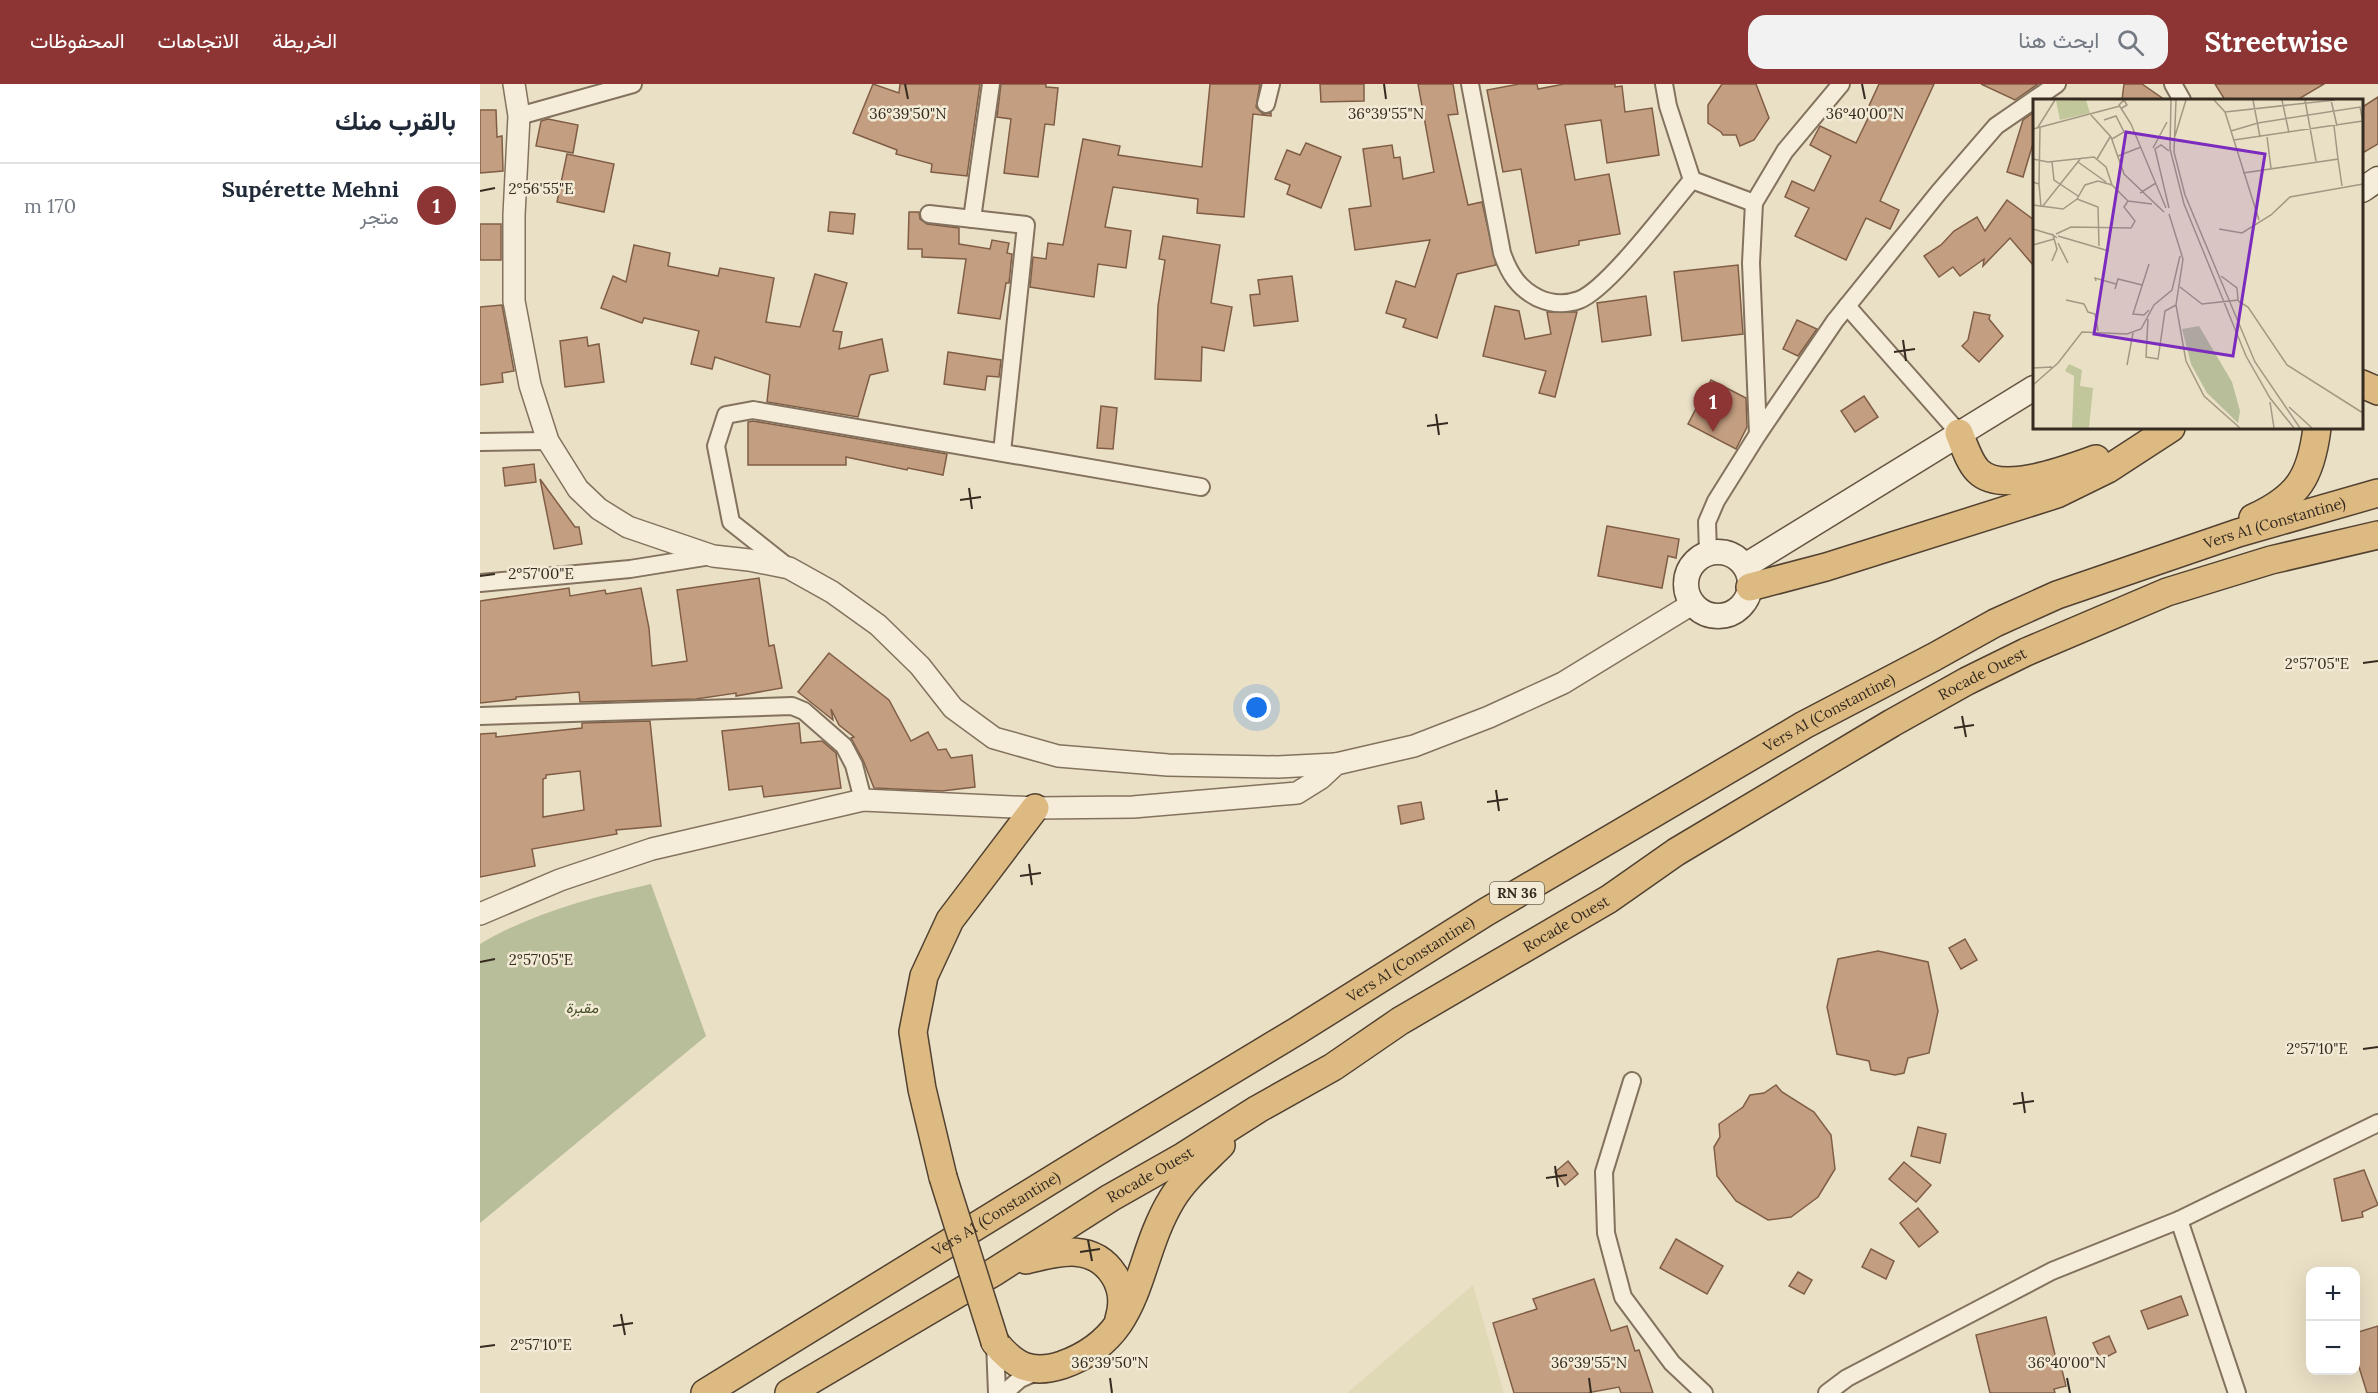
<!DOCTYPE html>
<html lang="ar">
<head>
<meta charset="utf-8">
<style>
	:root { --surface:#fff; --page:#f2f2f3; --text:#1f2937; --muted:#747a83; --line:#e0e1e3; --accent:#8c3534 }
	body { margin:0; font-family:Lora,Vazirmatn,serif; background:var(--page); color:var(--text); direction:rtl }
	.controls { position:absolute; right:18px; bottom:18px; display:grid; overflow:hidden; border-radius:12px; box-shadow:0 6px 24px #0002 }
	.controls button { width:54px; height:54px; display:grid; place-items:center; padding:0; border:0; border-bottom:2px solid var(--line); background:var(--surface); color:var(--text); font:30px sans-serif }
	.you { position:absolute; left:777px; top:624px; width:21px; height:21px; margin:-15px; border:4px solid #fff; border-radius:50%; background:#1a73e8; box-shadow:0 0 0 9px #1a73e833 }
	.badge { display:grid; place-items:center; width:39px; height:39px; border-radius:50%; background:var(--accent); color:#fff; font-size:20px; font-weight:700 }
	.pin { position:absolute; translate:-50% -50px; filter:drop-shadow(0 2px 3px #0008) }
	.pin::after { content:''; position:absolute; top:32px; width:21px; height:18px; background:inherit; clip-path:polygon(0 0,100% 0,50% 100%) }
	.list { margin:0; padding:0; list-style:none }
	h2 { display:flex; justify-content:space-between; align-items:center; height:78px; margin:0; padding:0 24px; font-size:26px }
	h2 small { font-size:20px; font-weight:400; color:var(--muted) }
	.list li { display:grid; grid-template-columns:39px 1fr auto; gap:18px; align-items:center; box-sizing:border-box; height:84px; padding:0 24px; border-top:2px solid var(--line) }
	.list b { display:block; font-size:22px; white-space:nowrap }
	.list p { margin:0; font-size:20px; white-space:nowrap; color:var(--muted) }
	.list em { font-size:20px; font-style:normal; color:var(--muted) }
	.icon { flex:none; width:33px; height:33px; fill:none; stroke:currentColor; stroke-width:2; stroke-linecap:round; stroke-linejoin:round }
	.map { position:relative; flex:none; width:1898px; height:1309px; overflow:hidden; direction:ltr }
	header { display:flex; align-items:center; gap:36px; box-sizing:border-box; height:84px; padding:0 30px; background:var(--accent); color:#fff }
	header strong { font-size:28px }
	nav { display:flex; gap:33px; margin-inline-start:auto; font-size:21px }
	.search { width:420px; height:54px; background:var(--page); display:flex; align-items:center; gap:15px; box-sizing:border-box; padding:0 21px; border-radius:18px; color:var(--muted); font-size:22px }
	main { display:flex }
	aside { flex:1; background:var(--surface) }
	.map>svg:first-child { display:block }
	.farmland { fill:#dfd9b5 }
	.cemetery { fill:#b8bd9a }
	.building { fill:#c49e80; stroke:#805e46; stroke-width:1.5; fill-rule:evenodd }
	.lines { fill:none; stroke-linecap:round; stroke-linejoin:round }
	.minor-casing { stroke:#83725e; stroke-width:20 }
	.tertiary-casing { stroke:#83725e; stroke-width:24 }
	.secondary-casing { stroke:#655441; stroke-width:27 }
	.trunk-casing { stroke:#524131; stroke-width:30 }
	.minor { stroke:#f5edd9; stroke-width:16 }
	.tertiary { stroke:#f5edd9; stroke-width:21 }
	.secondary { stroke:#f5edd9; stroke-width:24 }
	.trunk { stroke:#dcba81; stroke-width:27 }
	.trunk-bridge-casing { stroke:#524131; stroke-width:30; stroke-linecap:butt }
	.trunk-bridge { stroke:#dcba81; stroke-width:27 }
	.ticks { fill:none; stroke:#352b20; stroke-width:2 }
	.labels { text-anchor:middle; stroke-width:5; stroke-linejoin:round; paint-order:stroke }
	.shield { fill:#f2ead5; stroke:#6e6456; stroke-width:1.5 }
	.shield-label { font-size:14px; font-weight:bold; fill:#352b20 }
	.street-label { font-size:15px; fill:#352b20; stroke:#f2ead5 }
	.park-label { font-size:15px; font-style:italic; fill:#455029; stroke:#f2ead5 }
	.inset-road { fill:none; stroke:#a29884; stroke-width:1.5 }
	.view { fill:#7b2cbf; fill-opacity:0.15; stroke:#7b2cbf; stroke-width:3 }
	.inset-edge { fill:none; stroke:#352b20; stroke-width:3 }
	.ticks-label { font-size:15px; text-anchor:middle; fill:#352b20; stroke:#f2ead5; stroke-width:5; stroke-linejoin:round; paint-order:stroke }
</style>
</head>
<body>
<header>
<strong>Streetwise</strong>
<div class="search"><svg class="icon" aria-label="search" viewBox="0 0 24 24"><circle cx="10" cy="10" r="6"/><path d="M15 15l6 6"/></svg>ابحث هنا</div>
<nav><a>الخريطة</a><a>الاتجاهات</a><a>المحفوظات</a></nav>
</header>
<main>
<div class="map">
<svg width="1898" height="1309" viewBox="0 0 1898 1309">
	<rect width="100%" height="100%" fill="#eae0c6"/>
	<!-- farmland -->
	<path class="farmland" d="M993 1201 1024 1309H867Z"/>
	<!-- cemetery -->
	<path class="cemetery" d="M171 800 226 952 0 1139V860C52 829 113 813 171 800Z"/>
	<!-- building -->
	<g class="building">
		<path d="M393 0 419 9 420 0H500L487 92 451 88 452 80 416 70 417 66 373 49Z"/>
		<path d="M521 0H566V3L578 4 574 41 565 40 558 93 524 89 531 35 517 33Z"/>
		<path d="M730 0H780L776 23 783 30 791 29V32L773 30 764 133 717 129 718 115 633 103 625 143 651 147 646 184 618 180 614 213 550 203 553 173 566 175 568 159 583 161 603 55 640 62 638 71 722 83Z"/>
		<path d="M840 0H884V17L841 18Z"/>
		<path d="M938 0H973L978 30 968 31 988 121 1002 118 1016 181 977 190 957 254 923 243 926 235 906 229 916 197 935 203 950 156 875 166 869 125 891 122 883 65 912 61 914 74 920 73 923 95 954 88Z"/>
		<path d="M1039 0H1057L1058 5 1084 0H1135V3L1142 2 1145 28 1172 24 1179 71 1127 79 1121 36 1085 41 1095 96 1129 90 1140 150 1099 157V161L1056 169 1041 85 1023 88 1007 6Z"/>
		<path d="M1242 0H1276L1289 34 1274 56 1260 62 1256 51H1243L1241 48 1228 39V21Z"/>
		<path d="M1399 0H1454L1400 117 1419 126 1410 145 1386 134 1366 176 1315 152 1329 124 1305 113 1312 97 1334 107 1351 72 1330 61 1340 42 1376 59 1392 26 1388 24Z"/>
		<path d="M1501 0H1558L1535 16Z"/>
		<path d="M1644 0H1662L1685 16H1642Z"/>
		<path d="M1735 0H1844L1817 16H1745Z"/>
		<path d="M1898 13V60L1881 70V24Z"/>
		<path d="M0 26H16L17 53 22 52 23 87 0 89Z"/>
		<path d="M1554 28V56L1543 93 1527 88 1543 36Z"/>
		<path d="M68 35 98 41 93 69 56 62 61 37Z"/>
		<path d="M826 59 861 73 841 124 807 110 810 101 795 95 807 66 820 71Z"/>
		<path d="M87 70 134 80 124 128 77 118Z"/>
		<path d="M1527 116 1554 136V182L1530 154 1503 182 1504 175 1480 192 1473 183 1459 193 1444 172 1461 161 1474 147 1497 133 1505 147Z"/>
		<path d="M350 128 375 130 373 150 348 147Z"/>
		<path d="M429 128H439L440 135 447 140 479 144V160L510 165 512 156 529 159 527 169 532 170 529 199H526L520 235 478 229 486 175 442 173V165H428Z"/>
		<rect x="0" y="140" width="21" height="36"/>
		<path d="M683 152 740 161 731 219 752 223 744 267 722 263 721 297 675 295 678 222 685 176 679 175Z"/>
		<path d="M154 161 190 169 188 182 238 192 240 184 294 194 286 238 320 243 335 190 367 199 353 247 362 248 359 265 402 255 408 287 390 291 378 333 287 318 290 291 235 273 232 285 211 280 219 247 164 234 162 239 121 224 133 192 146 198Z"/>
		<path d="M1258 181 1263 250 1202 257 1194 188Z"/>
		<path d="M812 192 818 237 774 242 770 211 780 210 778 196Z"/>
		<path d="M1166 212 1171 251 1122 258 1117 219Z"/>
		<path d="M22 221 34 287 22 289 23 298 0 301V223Z"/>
		<path d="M1015 222 1039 227 1045 255 1071 250 1067 228H1097L1075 313 1059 309 1066 287 1003 272Z"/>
		<path d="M1494 228 1510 231 1509 235 1523 252 1499 278 1482 262 1488 256Z"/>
		<path d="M1317 236 1337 245 1318 272 1303 265Z"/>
		<path d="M107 253 108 262 119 260 124 298 85 303 80 257Z"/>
		<path d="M468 268 521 276 519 293 507 292 505 306 464 300Z"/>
		<path d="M1231 296 1266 314 1267 343 1256 365 1208 340Z"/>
		<path d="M1384 312 1398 333 1375 348 1361 327Z"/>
		<path d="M621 322 637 324 633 365 617 364Z"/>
		<path d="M273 337 467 370 463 391 428 384 427 386 366 373V381H268V338Z"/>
		<path d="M54 380 56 398 25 402 23 384Z"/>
		<path d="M60 395 95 443H99L102 460 74 465Z"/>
		<path d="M1127 442 1199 455 1196 474 1188 472 1182 504 1118 492Z"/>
		<path d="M279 494 289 562 294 561 302 604 256 612V609L216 615 100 618 99 608 36 613V615L0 619V517L89 504 90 512 125 506 126 510 161 504 169 544 172 582 207 577 197 506Z"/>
		<path d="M349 569 409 616 431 657 448 648 458 666 466 665 471 674 492 671 495 703 462 707 394 704 383 676 371 654 374 653 359 641 351 625 353 636 318 608Z"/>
		<path d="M170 637 181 742 136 746 137 750 52 765 55 782 0 793V650L16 649V653L102 644V639ZM100 687 104 726 63 733V695L66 694V691Z"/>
		<path d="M319 639 321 659 342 657 356 669 361 704 284 713 282 702 249 706 242 647Z"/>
		<path d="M941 718 944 735 921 740 918 722Z"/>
		<path d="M1485 855 1497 876 1481 885 1469 864Z"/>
		<path d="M1398 867 1448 878 1458 927 1449 969 1428 974 1424 989 1415 991 1391 986 1389 977 1357 970 1347 923 1358 875Z"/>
		<path d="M1296 1001 1302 1008 1334 1028 1351 1051 1355 1085 1338 1113 1311 1133 1288 1136 1256 1117 1237 1092 1234 1063 1240 1053 1239 1040 1263 1023 1270 1011 1284 1009Z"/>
		<path d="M1438 1043 1466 1050 1460 1079 1431 1072Z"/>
		<path d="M1088 1077 1098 1090 1085 1101 1075 1088Z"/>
		<path d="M1424 1078 1451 1101 1436 1118 1409 1095Z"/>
		<path d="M1884 1086 1898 1121 1882 1128 1883 1133 1862 1137 1854 1095Z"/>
		<path d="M1438 1124 1458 1148 1439 1163 1420 1139Z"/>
		<path d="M1196 1155 1243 1182 1227 1210 1180 1184Z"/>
		<path d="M1391 1165 1414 1177 1406 1195 1382 1183Z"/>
		<path d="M1318 1188 1332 1196 1324 1210 1309 1202Z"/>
		<path d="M1114 1195 1131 1247 1147 1242 1155 1267 1159 1266 1173 1309H1141L1139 1303 1107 1309H1034L1013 1239 1057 1225 1053 1215Z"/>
		<path d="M1701 1212 1708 1231 1668 1245 1661 1227Z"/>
		<path d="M1566 1233 1576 1275 1579 1274 1586 1302 1574 1305 1575 1309H1510L1496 1251Z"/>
		<path d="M1898 1242V1309H1887L1875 1270V1249Z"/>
		<path d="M1629 1252 1636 1268 1621 1276 1613 1259Z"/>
	</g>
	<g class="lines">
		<!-- minor casing -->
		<g class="minor-casing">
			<g id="minor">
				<path d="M990 0 1022 169C1029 189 1038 204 1058 214 1071 220 1085 221 1099 216 1128 205 1189 123 1212 96L1274 119"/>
				<path d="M1184 0 1188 22 1212 96"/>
				<path d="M1693 0 1702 16"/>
				<path d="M786 20 791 0"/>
				<path d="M39 32 153 0"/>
				<path d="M449 130 546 141 522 368"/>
				<path d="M492 135 511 0"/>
				<path d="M1367 222 1479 349"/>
				<path d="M1278 350 1271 179 1274 119 1305 67 1361 0"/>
				<path d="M0 358 68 357"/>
				<path d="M1228 468 1227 438 1236 417 1278 350 1355 237 1459 108 1516 42 1577 0"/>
				<path d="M308 483 251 438 236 362 246 331 273 326 721 403"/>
				<path d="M0 499 150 485 231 472"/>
				<path d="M0 632 312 622 324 627 364 662 374 681 383 716"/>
				<path d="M1152 997 1124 1088 1126 1149 1143 1213 1192 1279 1224 1309"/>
				<path d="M1699 1136 1757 1309"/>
				<path d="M515 1258 517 1309"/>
				<path d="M524 1309 540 1295 561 1286"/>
				<path d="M1347 1309 1367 1294 1572 1187 1699 1136 1898 1039"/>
			</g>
		</g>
		<!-- tertiary casing -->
		<g class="tertiary-casing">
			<g id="tertiary">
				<path d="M34 0 39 32 34 131V217L50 301 68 357 98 405 119 425 148 443 233 472 269 476 309 484 352 508 398 541 440 582 473 624 514 654 578 672 688 681 798 683 856 680"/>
				<path d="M0 830 80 796 172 765 383 716 555 724 653 723 817 709 841 694 856 680 934 662 1009 633 1083 599 1212 520"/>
			</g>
		</g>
		<!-- secondary casing -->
		<g class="secondary-casing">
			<g id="secondary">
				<path d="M1882 106 1898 95"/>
				<circle cx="1238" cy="500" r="32"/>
				<path d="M1265 482 1554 304"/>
			</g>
		</g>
		<!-- trunk casing -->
		<g class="trunk-casing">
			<g id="trunk">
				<path d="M1882 300 1898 307"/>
				<path d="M1479 349C1484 361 1489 378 1498 387 1522 411 1588 385 1616 375"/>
				<path d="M1773 434C1819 413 1831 392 1837 344"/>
				<path d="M1270 503 1346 483 1577 410 1628 385 1691 344"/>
				<path d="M463 1093 442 1005 433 948 444 892 470 836 555 724"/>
				<path d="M546 1176C578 1168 613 1158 634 1191 643 1205 644 1219 639 1235"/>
				<path d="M515 1258C534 1282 551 1291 582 1281 665 1252 653 1179 692 1115 704 1095 724 1078 741 1061"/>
				<path id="s1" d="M225 1309 615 1069 817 947 1006 828 1324 641 1454 573 1515 539 1577 511 1758 449 1898 409"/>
				<path id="s2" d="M309 1309 514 1188 630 1114 704 1072 778 1025 853 983 920 937 1129 815 1196 768 1412 639 1487 597 1546 568 1687 508 1791 476 1898 451"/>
			</g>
		</g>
		<!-- minor -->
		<use href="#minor" class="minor"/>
		<!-- tertiary -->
		<use href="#tertiary" class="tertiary"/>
		<!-- secondary -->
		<use href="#secondary" class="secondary"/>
		<!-- trunk -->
		<use href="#trunk" class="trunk"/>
		<!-- trunk-bridge casing -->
		<g class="trunk-bridge-casing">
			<path id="trunk-bridge" d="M463 1093 515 1258"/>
		</g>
		<!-- trunk-bridge -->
		<use href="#trunk-bridge" class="trunk-bridge"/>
	</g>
	<!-- ticks -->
	<path class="ticks" d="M425 0 428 15M904 0 906 15M1382 0 1385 15M0 107 15 104M1423 256 1426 277M1414 268 1435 265M956 330 959 351M947 342 968 339M489 404 492 425M480 416 501 413M0 492 15 490M1883 579 1898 577M1482 632 1486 653M1474 644 1494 641M1016 706 1019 727M1007 718 1028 715M549 780 552 801M540 792 561 789M0 878 15 875M1883 965 1898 963M1542 1008 1545 1029M1533 1020 1554 1017M1075 1082 1078 1103M1066 1094 1087 1091M608 1156 612 1177M600 1168 620 1165M141 1230 145 1251M133 1242 153 1239M0 1263 15 1261M630 1294 632 1309M1109 1294 1111 1309M1587 1294 1590 1309"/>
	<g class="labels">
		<!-- shield labels -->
		<rect class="shield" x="1010" y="798" width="54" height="22" rx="4.5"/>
		<g class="shield-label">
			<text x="1037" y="814">RN 36</text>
		</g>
		<!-- street labels -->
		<g class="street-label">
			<text dy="5" stroke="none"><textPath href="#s1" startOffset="1800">Vers A1 (Constantine)</textPath></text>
			<text dy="5" stroke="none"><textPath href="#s2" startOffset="1394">Rocade Ouest</textPath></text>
			<text dy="5" stroke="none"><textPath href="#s1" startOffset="1314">Vers A1 (Constantine)</textPath></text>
			<text dy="5" stroke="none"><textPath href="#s2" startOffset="908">Rocade Ouest</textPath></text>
			<text dy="5" stroke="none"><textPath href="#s1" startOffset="828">Vers A1 (Constantine)</textPath></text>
			<text dy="5" stroke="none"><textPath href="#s2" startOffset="422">Rocade Ouest</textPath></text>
			<text dy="5" stroke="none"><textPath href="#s1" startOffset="342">Vers A1 (Constantine)</textPath></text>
		</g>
		<!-- park labels -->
		<g class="park-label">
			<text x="102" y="929">مقبرة</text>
		</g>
	</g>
	<!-- overview -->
	<g transform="translate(1553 15)">
		<rect width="330" height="330" fill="#eae0c6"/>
		<path d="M53 1 57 14 27 21 23 2ZM36 265 49 271 47 287 60 289 56 329H39L41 277 32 272Z" fill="#c1c79b"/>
		<path d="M166 227 199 283 207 312 205 324 174 294 158 265 149 230Z" fill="#b8bd9a"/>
		<path class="inset-road" d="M138 1 137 50 151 105 213 257 237 299 261 329M143 1 141 53 152 96 222 263 267 329M181 1 192 13 226 121M220 1 227 38M249 1 256 34M272 1 283 62M298 1 304 27M89 9 94 6 91 1 86 6 98 25 133 109M192 13 302 1M58 16 78 38 91 75 131 113M71 21 83 17 91 33 79 40M5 28 22 1M0 30 87 7M198 32 225 24 327 8 330 23M142 37 153 1M234 38 238 69M201 41 330 22M120 49 134 23M85 57 108 48M0 60 15 63 61 58 73 68 79 86M64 60 77 38M305 60 309 87M19 63 21 81 45 97M45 63 73 83M210 74 305 60 301 27M0 83 6 85 8 108M6 85 7 29M107 94 123 84M44 100 65 108 66 147M0 106 30 110 44 100 52 86 65 82 79 86 95 102 119 105M9 108 48 59M136 109 122 50 128 46 136 52M136 115 150 160 143 206 153 262 171 297 207 329M0 130 20 136M186 130 209 134 238 116 257 98 330 85M23 135 38 128 98 129 102 122 91 108 95 102M25 137 76 152M25 144 35 164M0 146 21 140M19 162 24 150 20 136 24 139M116 165 100 215 111 216 116 211M63 182 62 179 83 185M147 188 169 205 205 201 204 189 188 177M82 190 85 180 109 186M33 201 51 205 55 213 62 215 65 232M205 202 215 208 254 266 330 314M115 220 113 258 125 260 132 212 143 206M94 266 100 234M0 269 19 268M0 286 25 264 49 233 94 235 108 230 121 206 139 191 147 157M237 303 241 329M256 308 279 329"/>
		<path class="view" d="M93 33 232 55 200 257 61 235Z"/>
		<rect width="330" height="330" class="inset-edge"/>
	</g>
	<g class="ticks-label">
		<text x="428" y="35">36°39'50"N</text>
		<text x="906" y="35">36°39'55"N</text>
		<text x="1385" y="35">36°40'00"N</text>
		<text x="61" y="110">2°56'55"E</text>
		<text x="61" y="495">2°57'00"E</text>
		<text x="1837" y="585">2°57'05"E</text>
		<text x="61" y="881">2°57'05"E</text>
		<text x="1837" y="970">2°57'10"E</text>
		<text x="61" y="1266">2°57'10"E</text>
		<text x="630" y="1284">36°39'50"N</text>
		<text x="1109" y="1284">36°39'55"N</text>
		<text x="1587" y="1284">36°40'00"N</text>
	</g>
</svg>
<div class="controls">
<button>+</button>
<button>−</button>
</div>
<div class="you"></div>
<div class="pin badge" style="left:1233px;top:348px">1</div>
</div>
<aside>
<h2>بالقرب منك<small></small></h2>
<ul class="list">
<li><span class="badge">1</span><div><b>Supérette Mehni</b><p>متجر</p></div><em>170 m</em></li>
</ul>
</aside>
</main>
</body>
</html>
